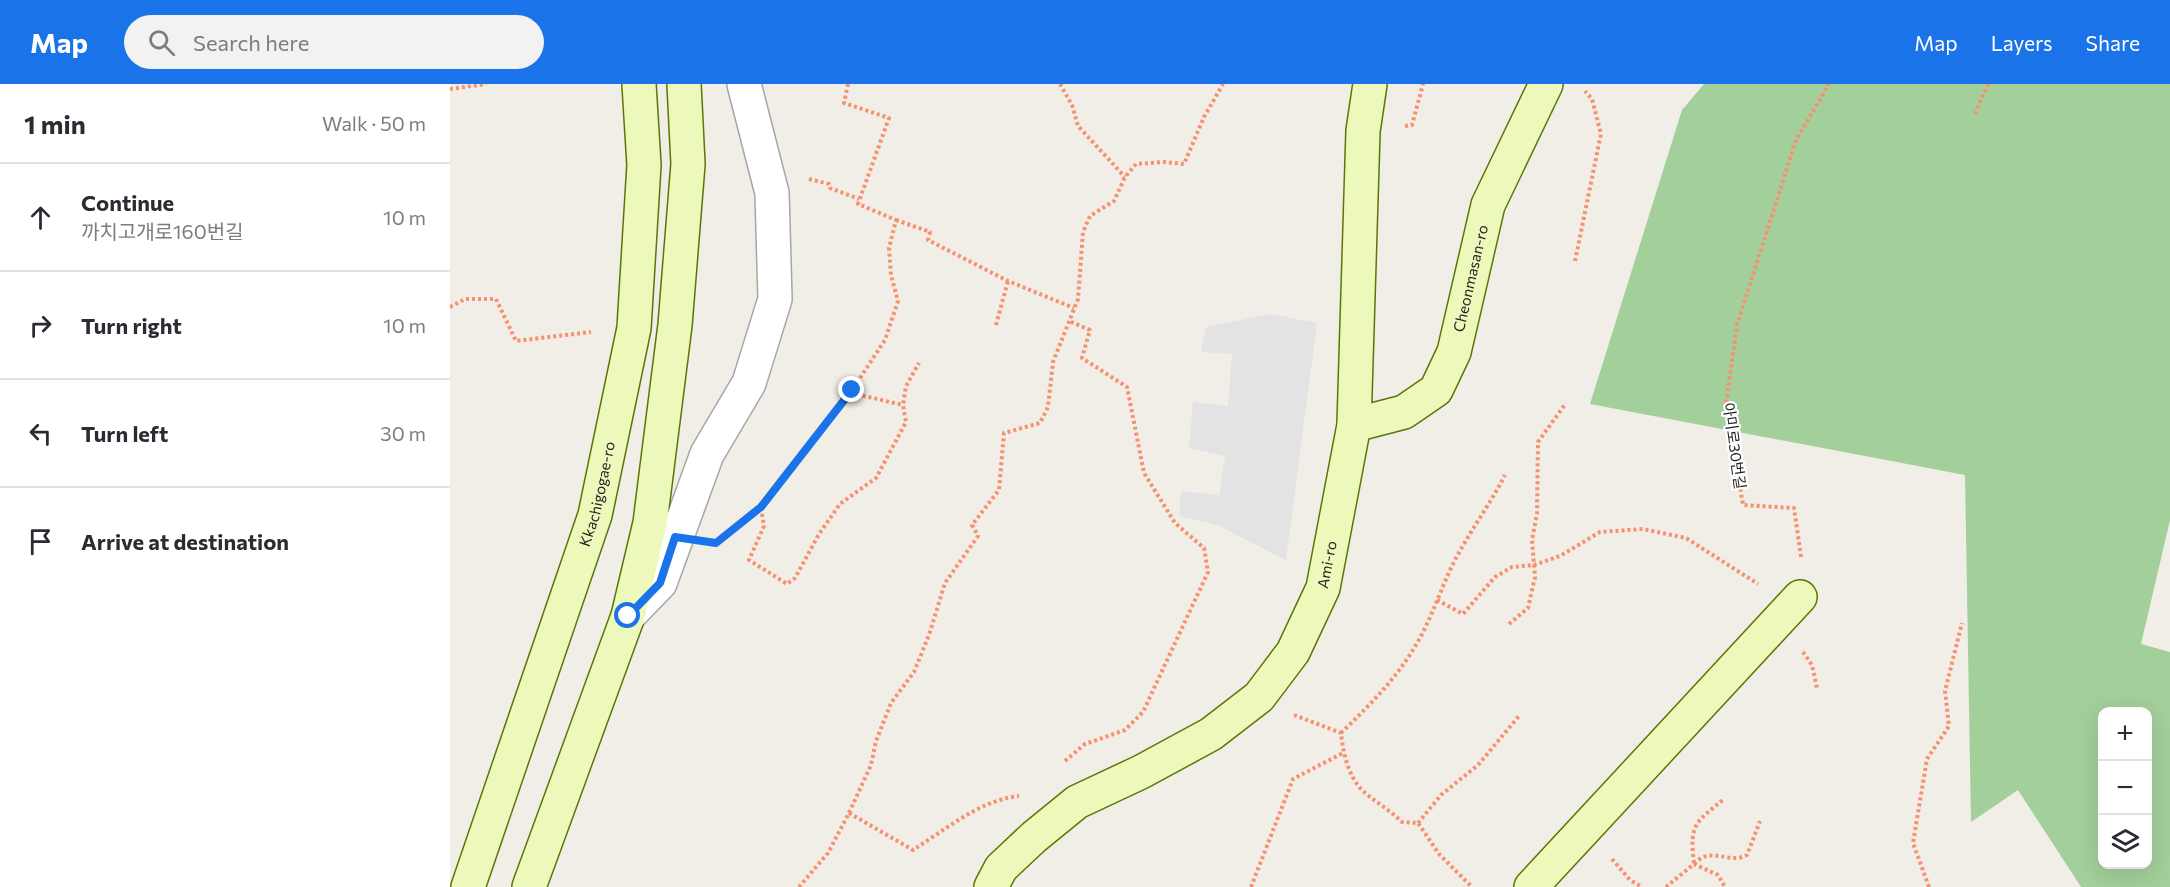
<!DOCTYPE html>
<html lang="en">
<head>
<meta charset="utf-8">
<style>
	:root { --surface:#fff; --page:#f2f2f3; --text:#2b2b33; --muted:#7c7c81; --line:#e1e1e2; --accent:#1a73e8 }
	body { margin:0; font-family:Commissioner,"Noto Sans KR",sans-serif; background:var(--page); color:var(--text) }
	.controls { position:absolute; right:18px; bottom:18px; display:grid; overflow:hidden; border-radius:12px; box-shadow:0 6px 24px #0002 }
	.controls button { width:54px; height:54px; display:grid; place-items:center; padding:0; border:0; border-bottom:2px solid var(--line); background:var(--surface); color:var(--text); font:30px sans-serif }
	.stop { position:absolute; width:18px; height:18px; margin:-14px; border:4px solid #1a73e8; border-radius:50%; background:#fff }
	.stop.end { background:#1a73e8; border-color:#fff; box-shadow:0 2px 6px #0008 }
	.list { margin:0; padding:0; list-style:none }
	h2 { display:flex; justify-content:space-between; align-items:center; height:78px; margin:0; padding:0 24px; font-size:26px }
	h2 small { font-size:20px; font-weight:400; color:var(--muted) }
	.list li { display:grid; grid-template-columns:39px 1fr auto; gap:18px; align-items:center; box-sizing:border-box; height:108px; padding:0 24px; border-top:2px solid var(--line) }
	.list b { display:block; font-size:22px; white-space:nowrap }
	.list p { margin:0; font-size:20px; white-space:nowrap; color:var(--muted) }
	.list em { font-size:20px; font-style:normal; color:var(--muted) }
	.icon { flex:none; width:33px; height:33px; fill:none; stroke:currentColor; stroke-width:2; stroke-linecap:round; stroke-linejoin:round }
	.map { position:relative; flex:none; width:1720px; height:803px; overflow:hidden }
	header { display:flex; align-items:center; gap:36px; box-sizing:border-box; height:84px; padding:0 30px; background:var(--accent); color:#fff }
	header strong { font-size:28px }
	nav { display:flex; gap:33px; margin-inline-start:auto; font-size:21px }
	.search { width:420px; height:54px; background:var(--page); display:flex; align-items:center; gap:15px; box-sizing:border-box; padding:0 21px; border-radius:33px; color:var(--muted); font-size:22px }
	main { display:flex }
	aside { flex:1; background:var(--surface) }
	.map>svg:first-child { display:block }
	.forest { fill:#a3cf9b; fill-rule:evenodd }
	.parking { fill:#e3e3e3 }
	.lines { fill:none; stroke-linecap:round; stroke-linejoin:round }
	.street-casing { stroke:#a6a6a6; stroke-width:36 }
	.secondary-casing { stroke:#5b7606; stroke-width:36 }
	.path { stroke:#f8906f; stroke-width:4; stroke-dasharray:3 3; stroke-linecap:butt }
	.street { stroke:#fff; stroke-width:33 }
	.secondary { stroke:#edf9bb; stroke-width:33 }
	.route { stroke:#1a73e8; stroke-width:8 }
	.labels { text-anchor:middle; stroke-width:4.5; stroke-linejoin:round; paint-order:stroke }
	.street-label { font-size:15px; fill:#1f1f1f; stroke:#fff }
</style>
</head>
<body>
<header>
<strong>Map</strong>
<div class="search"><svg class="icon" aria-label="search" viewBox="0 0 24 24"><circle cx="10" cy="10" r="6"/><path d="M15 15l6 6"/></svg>Search here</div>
<nav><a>Map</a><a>Layers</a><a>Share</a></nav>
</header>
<main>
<aside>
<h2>1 min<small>Walk · 50 m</small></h2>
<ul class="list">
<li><svg class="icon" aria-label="ahead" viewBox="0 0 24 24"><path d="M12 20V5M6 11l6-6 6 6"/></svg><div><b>Continue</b><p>까치고개로160번길</p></div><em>10 m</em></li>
<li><svg class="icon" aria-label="right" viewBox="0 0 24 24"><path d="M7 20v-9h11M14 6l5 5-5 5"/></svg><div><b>Turn right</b></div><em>10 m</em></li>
<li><svg class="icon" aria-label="left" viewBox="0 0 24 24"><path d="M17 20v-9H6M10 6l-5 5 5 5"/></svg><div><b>Turn left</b></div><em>30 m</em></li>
<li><svg class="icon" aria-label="arrive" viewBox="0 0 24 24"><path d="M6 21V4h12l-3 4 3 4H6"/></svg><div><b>Arrive at destination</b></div></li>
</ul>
</aside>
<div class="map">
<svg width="1720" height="803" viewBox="0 0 1720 803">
	<rect width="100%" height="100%" fill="#f0eee6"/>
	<!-- forest -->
	<path class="forest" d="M1254 0H1720V436L1691 560 1720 568V803H1631L1568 706 1521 738 1515 391 1140 320 1232 26ZM1652 628H1698V780H1652Z"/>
	<!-- parking -->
	<path class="parking" d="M821 230 867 239 836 476 767 441 729 432 731 407 769 411 775 372 739 364 743 318 778 322 782 270 751 268 756 243Z"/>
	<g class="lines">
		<!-- street casing -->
		<g class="street-casing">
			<path id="street" d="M178 532 210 499 257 370 299 299 325 215 322 109 294 0"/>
		</g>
		<!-- secondary casing -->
		<g class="secondary-casing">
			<g id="secondary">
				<path id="s1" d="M904 341 954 328 986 306 1004 268 1038 121 1096 0"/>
				<path id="s2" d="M18 803 145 431 184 244 194 81 189 0"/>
				<path d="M79 803 178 532 200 439 225 241 238 80 234 0"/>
				<path id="s3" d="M541 803 551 784 584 753 627 718 691 688 761 650 809 613 843 568 873 504 904 341 913 47 920 0"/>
				<path d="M1081 803 1350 513"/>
			</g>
		</g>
		<!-- path -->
		<g class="path">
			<path d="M610 0 622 21 628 42 675 93"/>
			<path d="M0 5 36 0"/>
			<path d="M1525 30 1538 0"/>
			<path d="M955 42 962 41 973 0"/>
			<path d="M359 95 379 100 380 104 409 115"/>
			<path d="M446 136 480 148 478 156 558 197 624 224"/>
			<path d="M1125 177 1151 50 1142 15 1135 7"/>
			<path d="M0 223 15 215H46L66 257 141 248"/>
			<path d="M546 241 558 197"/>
			<path d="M402 306 414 312 453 321"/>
			<path d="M311 424 314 442 299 476 337 500 345 494 369 450 390 420 426 394 456 338 453 321 456 302 469 279"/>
			<path d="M270 457 311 423 391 323 435 256 448 217 441 191 439 164 446 136 408 120 439 34 394 19 398 0"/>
			<path d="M1351 473 1344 424 1293 421 1276 320 1287 241 1346 56 1379 0"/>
			<path d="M987 516 1013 530 1045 493 1062 483 1084 481 1110 472 1150 448 1193 445 1236 454 1308 500"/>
			<path d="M1059 540 1078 524 1085 493 1082 456 1087 430 1088 358 1116 319"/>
			<path d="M1353 568 1362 581 1367 604"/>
			<path d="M844 631 891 649C893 668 898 691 911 705 923 717 939 725 952 738L968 739 989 770 1022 803"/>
			<path d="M891 649C922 619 952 589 972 550 985 525 993 499 1006 474 1021 446 1040 420 1055 391"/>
			<path d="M615 677 635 660 675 646 693 628 758 488 754 464 725 439 694 389 677 303 632 274 640 246 619 237"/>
			<path d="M399 729 463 766C495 746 530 716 569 712"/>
			<path d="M968 739 991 711 1028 681 1069 632"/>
			<path d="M1162 775 1180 796 1192 803"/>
			<path d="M1244 779C1239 738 1246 739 1275 714"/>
			<path d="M1244 780C1261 761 1278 781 1297 771L1310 737"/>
			<path d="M349 803 378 769 399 729 421 681 426 657 441 619 464 588 479 551 495 499 528 452 522 441 549 406 554 349 590 339 598 323 603 278 628 215 633 148 640 132 664 117 675 93 686 80 715 78 734 80 754 33 773 0"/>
			<path d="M801 803 843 695 893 669"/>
			<path d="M1216 803 1244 780 1268 791 1275 803"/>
			<path d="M1479 803 1463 759 1477 675 1499 642 1495 607 1512 539"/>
		</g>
		<!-- street -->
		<use href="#street" class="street"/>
		<!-- secondary -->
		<use href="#secondary" class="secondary"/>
	</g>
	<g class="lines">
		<!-- route -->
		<path class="route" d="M178 532 210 499 225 453 266 459 311 423 402 306"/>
	</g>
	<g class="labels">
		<!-- street labels -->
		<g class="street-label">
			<text dy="5" stroke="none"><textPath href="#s1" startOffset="208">Cheonmasan-ro</textPath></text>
			<text transform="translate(1284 362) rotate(82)" y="5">아미로30번길</text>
			<text dy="5" stroke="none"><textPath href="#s2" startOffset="414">Kkachigogae-ro</textPath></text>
			<text dy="5" stroke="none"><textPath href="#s3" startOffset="484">Ami-ro</textPath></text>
		</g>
	</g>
</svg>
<div class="controls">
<button>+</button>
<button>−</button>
<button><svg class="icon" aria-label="layers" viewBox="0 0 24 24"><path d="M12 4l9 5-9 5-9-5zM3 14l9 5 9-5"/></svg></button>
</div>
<div class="stop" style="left:178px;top:532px"></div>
<div class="stop end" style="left:402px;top:306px"></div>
</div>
</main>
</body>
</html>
